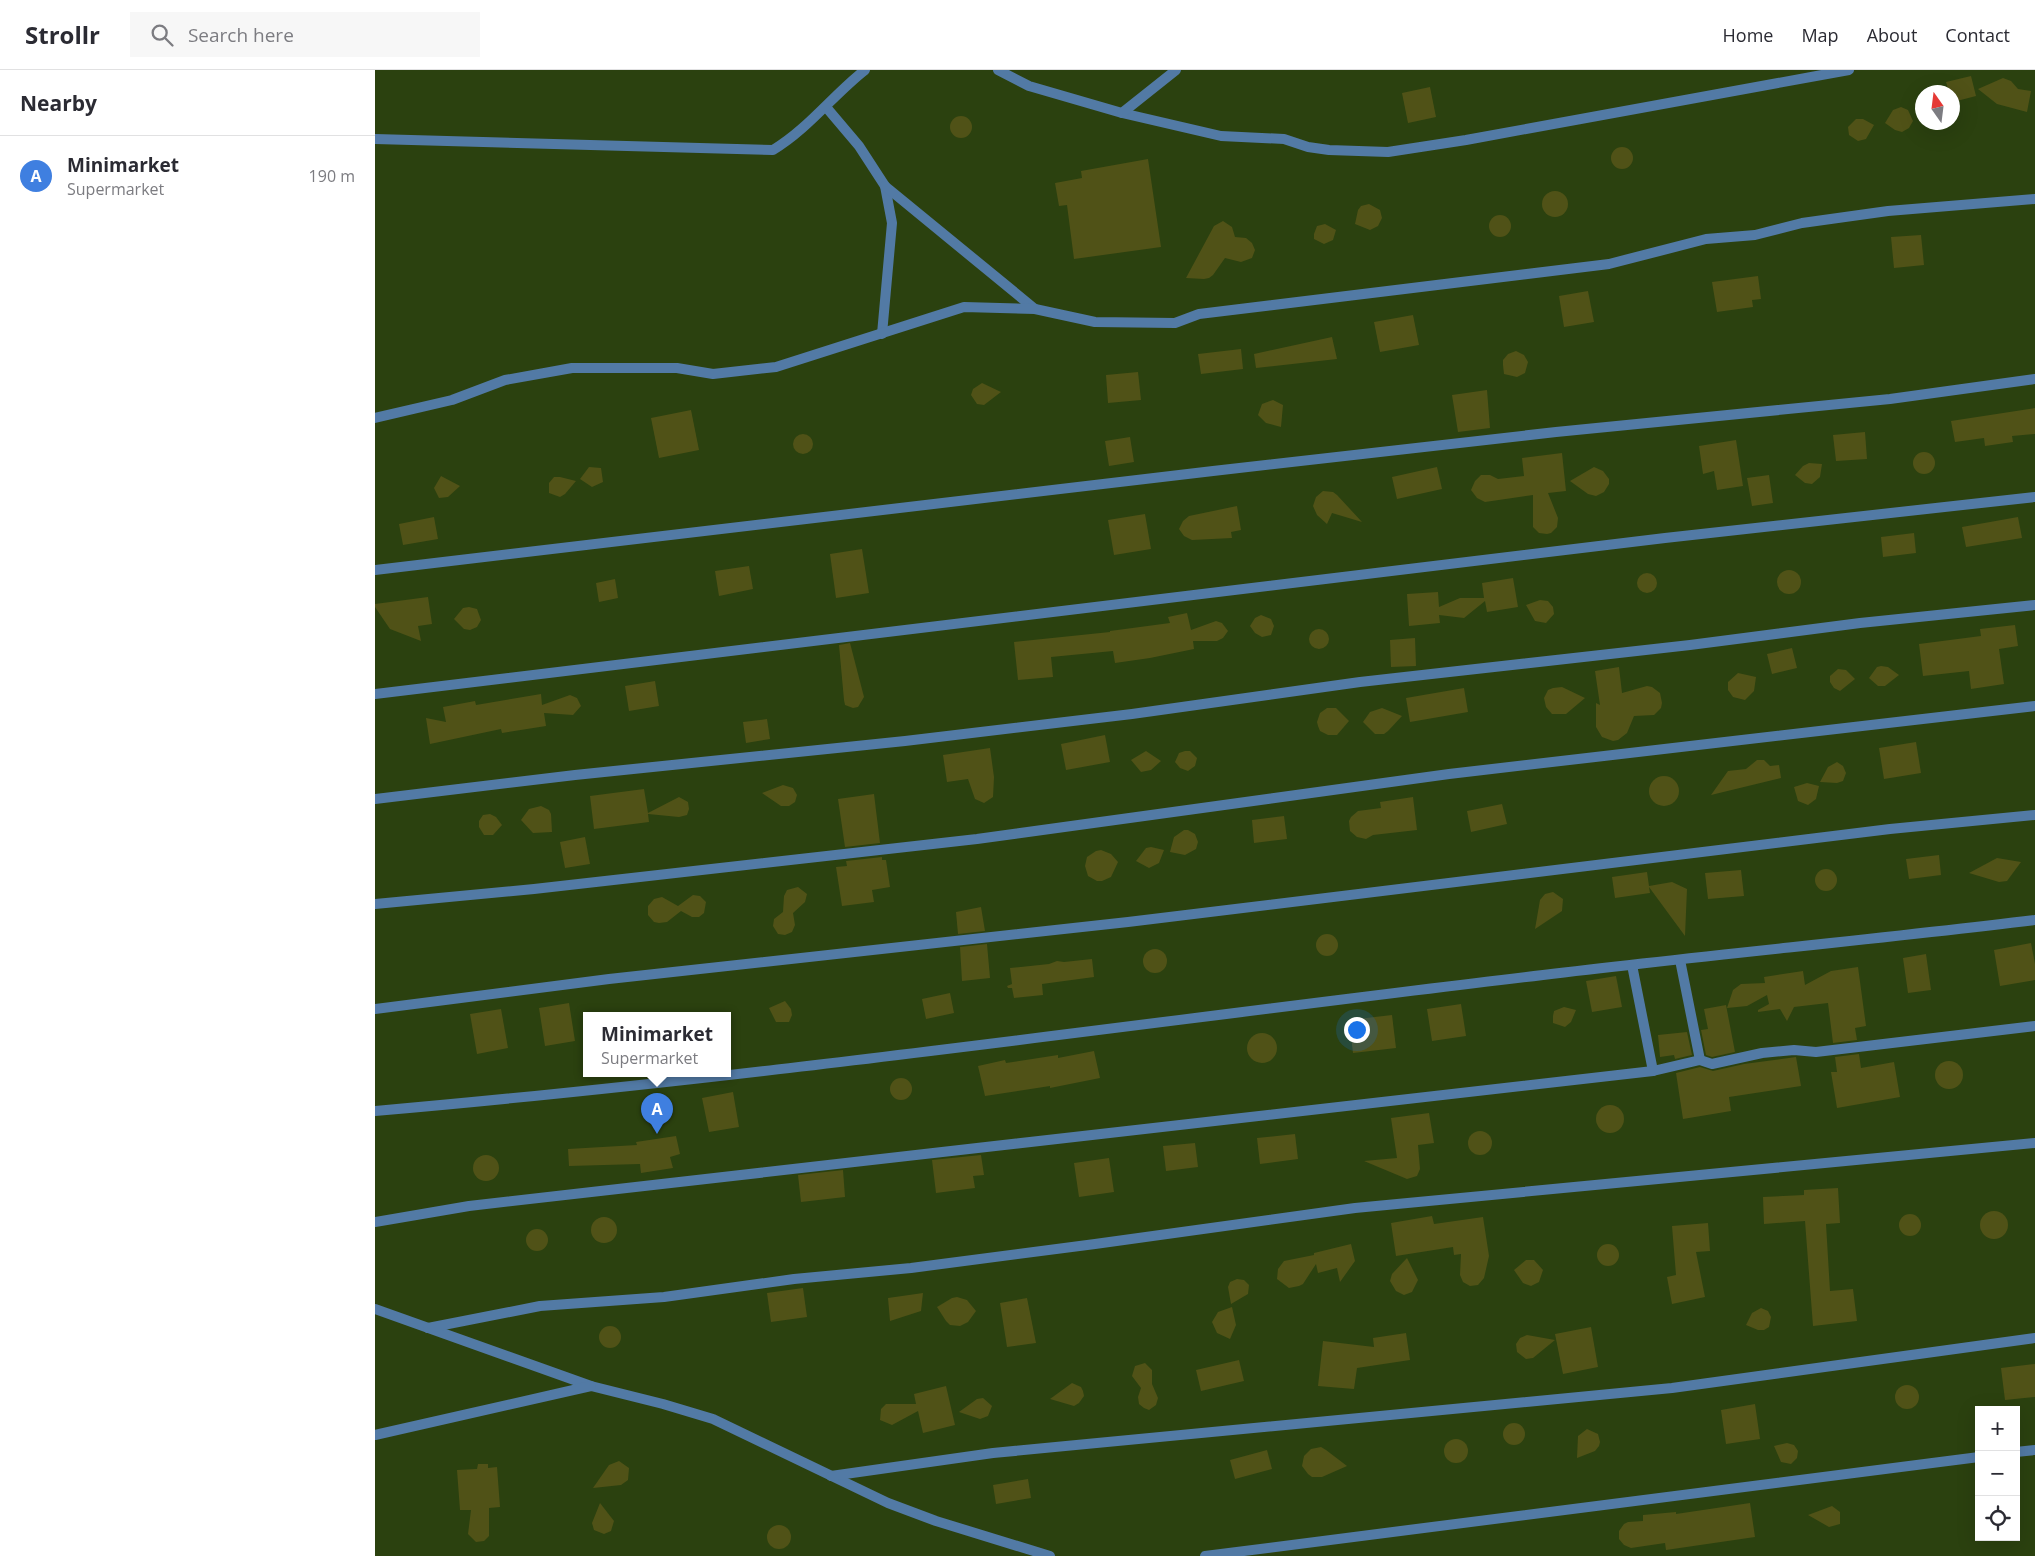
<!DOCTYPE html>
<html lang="en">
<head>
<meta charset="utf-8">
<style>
	:root { --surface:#fff; --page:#f7f7f7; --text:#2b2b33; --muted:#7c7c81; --line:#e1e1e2; --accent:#7c3aed }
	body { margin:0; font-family:"Open Sans",sans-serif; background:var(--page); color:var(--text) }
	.controls { position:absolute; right:15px; bottom:15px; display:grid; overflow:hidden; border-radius:0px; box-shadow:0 5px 20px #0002 }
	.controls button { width:45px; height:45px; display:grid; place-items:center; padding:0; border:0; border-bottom:1px solid var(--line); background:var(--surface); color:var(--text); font:25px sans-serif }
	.compass { position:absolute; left:1540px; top:15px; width:45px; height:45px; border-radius:50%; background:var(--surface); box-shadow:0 5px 20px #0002; rotate:346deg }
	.you { position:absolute; left:981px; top:959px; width:18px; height:18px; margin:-12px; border:4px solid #fff; border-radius:50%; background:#1a73e8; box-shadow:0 0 0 8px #1a73e833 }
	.badge { display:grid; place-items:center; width:32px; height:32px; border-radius:50%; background:var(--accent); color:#fff; font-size:16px; font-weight:700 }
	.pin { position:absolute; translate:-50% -41px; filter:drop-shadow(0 1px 2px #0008) }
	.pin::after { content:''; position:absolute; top:26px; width:18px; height:15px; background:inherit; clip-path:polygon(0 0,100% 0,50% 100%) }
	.popup { position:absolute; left:208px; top:942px; width:148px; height:65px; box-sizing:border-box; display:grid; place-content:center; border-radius:0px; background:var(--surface); filter:drop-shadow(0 1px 4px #0005); font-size:16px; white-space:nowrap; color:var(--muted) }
	.popup b { font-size:19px; color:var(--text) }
	.popup::after { content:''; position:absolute; left:50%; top:100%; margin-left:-10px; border:10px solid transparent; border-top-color:var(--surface) }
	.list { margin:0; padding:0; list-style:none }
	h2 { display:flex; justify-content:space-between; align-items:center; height:65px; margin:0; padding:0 20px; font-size:21px }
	h2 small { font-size:16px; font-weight:400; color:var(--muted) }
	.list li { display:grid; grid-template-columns:32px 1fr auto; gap:15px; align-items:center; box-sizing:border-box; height:80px; padding:0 20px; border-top:1px solid var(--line) }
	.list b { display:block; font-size:19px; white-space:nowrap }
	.list p { margin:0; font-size:16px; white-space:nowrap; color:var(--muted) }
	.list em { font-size:16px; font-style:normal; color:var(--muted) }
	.icon { flex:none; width:28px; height:28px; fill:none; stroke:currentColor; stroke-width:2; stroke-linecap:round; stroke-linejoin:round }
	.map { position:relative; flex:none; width:1660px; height:1486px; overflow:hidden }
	header { display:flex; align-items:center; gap:30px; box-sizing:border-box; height:70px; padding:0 25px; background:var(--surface); border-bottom:1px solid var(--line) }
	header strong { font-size:24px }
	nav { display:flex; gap:28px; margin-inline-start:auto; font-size:18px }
	.search { width:350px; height:45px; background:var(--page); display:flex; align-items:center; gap:12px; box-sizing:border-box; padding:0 18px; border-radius:0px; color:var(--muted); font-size:19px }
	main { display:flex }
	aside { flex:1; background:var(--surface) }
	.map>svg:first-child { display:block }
	.building { fill:#505217 }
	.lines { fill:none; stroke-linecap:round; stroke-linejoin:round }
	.street { stroke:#527aa5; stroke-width:10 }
</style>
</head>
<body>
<header>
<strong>Strollr</strong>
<div class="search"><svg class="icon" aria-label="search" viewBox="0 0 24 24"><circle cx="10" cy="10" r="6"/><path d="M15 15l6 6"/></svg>Search here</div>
<nav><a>Home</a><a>Map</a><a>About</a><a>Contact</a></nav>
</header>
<main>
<aside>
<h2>Nearby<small></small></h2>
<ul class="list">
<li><span class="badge" style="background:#3f7fe0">A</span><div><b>Minimarket</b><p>Supermarket</p></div><em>190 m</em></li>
</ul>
</aside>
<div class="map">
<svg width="1660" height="1486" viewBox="0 0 1660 1486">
	<rect width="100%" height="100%" fill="#2b410f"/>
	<!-- building -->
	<g class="building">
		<path d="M1596 6 1601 26 1578 32V22H1574L1571 12Z"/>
		<path d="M1628 8 1636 11 1643 19 1656 21 1652 42 1622 34 1603 19Z"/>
		<path d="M1055 17 1061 47 1033 53 1027 23Z"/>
		<path d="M1526 37 1533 40 1538 51 1534 58 1527 62 1520 60 1510 53 1518 40Z"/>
		<circle cx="586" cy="57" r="11"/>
		<path d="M1481 49H1488L1499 55 1491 69 1483 71 1474 65 1473 57Z"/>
		<circle cx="1247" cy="88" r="11"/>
		<path d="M773 89 786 177 699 189 692 135 684 136 680 113 707 108 706 101Z"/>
		<circle cx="1180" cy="134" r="13"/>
		<path d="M994 134 1005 140 1007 148 1003 156 995 160 980 154 983 140 986 136Z"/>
		<circle cx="1125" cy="156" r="11"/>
		<path d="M848 151 857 157 860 167 871 168 877 173 880 180 877 188 866 192 850 188 838 205 834 208 829 209 811 208 839 156Z"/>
		<path d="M950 154 961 160 958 170 949 174 939 169V164L942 156Z"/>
		<path d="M1546 165 1549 195 1519 198 1516 167Z"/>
		<path d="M1383 206 1386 229 1377 230 1378 237 1342 242 1337 212Z"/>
		<path d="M1213 221 1219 252 1189 257 1184 226Z"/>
		<path d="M1038 245 1044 275 1005 282 999 252Z"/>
		<path d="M957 267 962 289 881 298 879 284Z"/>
		<path d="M866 279 868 299 826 304 823 284Z"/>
		<path d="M1141 281 1149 285 1153 292 1150 303 1142 307 1129 304 1128 295V290L1133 284Z"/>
		<path d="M763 302 766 330 733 333 731 305Z"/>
		<path d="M607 313 626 322 609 335 602 334 596 325 598 319Z"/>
		<path d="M1112 320 1115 358 1083 362 1077 325Z"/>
		<path d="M898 330 908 335 906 357 891 353 883 345 887 334Z"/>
		<path d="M1660 338V364L1637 366 1638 372 1610 376 1609 368 1580 372 1576 351Z"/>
		<path d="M316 340 324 380 284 388 276 348Z"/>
		<path d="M1490 362 1492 389 1461 391 1458 365Z"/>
		<circle cx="428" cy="374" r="10"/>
		<path d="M755 367 759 392 734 396 730 371Z"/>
		<path d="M1361 370 1368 416 1342 420 1339 401 1328 404 1324 376Z"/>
		<circle cx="1549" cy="393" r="11"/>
		<path d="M1187 383 1191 421 1173 423 1183 448 1182 457 1176 463 1172 464 1164 463 1158 457V425L1110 432 1102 428 1096 420 1100 411 1106 405H1115L1123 409 1149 406 1147 388Z"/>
		<path d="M1434 393 1447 394 1445 407 1437 414 1430 413 1420 405 1428 396Z"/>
		<path d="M214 397 226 398 228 412 217 417 205 409Z"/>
		<path d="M1062 397 1067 419 1022 429 1017 407Z"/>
		<path d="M1219 397 1228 401 1234 409V414L1229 422 1221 426 1213 424 1195 411Z"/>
		<path d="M1394 405 1398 433 1377 436 1372 408Z"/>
		<path d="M66 406 85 416 73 427 64 428 59 418Z"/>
		<path d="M179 407H185L201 411 190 424 185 427 174 423V413Z"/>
		<path d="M948 421 958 422 962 425 987 452 957 443 952 454 942 445 938 436 941 427Z"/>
		<path d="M862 436 866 460 856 462 857 468 817 470 809 466 804 459 808 451 814 446Z"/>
		<path d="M770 444 776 479 739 485 733 450Z"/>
		<path d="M59 447 63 469 28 475 24 454Z"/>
		<path d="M1643 447 1647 468 1591 477 1587 457Z"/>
		<path d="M1539 463 1541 483 1508 487 1506 467Z"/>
		<path d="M487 479 494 523 461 528 455 484Z"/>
		<path d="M374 496 378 519 344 526 340 501Z"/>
		<circle cx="1414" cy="512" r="12"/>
		<circle cx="1272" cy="513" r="10"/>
		<path d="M1138 508 1143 537 1112 542 1110 531 1089 548 1064 545 1065 553 1034 556 1032 524 1063 522 1064 537 1085 528H1109L1107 513Z"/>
		<path d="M240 509 243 528 224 532 221 513Z"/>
		<path d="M53 527 57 554 43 556 46 571 15 559 0 537V534Z"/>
		<path d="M1165 530 1173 531 1178 537 1179 544 1171 553 1160 551 1151 535Z"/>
		<path d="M94 537 102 539 106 550 102 557 95 560 89 559 79 549 88 538Z"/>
		<path d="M812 543 816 560 841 551 847 553 853 561 848 568 842 571H818L819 579 775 588 740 593 738 581 676 587 678 607 643 610 639 572 735 562V561L795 553 793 547Z"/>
		<path d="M886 545 896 549 899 556 896 565 887 567 880 563 875 556 880 548Z"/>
		<path d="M1640 555 1643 576 1624 579 1629 614 1596 619 1594 601 1548 606 1544 574 1606 566 1605 559Z"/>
		<circle cx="944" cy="569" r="10"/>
		<path d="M1040 568 1041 596 1016 597 1015 570Z"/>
		<path d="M475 573 489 627 483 637 478 638 470 635 469 630 464 575Z"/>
		<path d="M1417 578 1422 598 1397 604 1392 584Z"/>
		<path d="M1506 596 1513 597 1524 605 1510 616H1503L1494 608 1502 597Z"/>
		<path d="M1244 597 1247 623 1272 616 1277 617 1285 623 1287 633 1286 638 1279 645 1259 646 1252 663 1243 670 1238 671 1227 667 1221 657V633L1225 635 1220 601Z"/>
		<path d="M1463 599 1471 600 1480 609 1465 621 1459 618 1455 612V606Z"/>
		<path d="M1363 603 1381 607 1379 621 1370 630 1358 627 1353 620V612Z"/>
		<path d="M280 611 284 636 254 641 250 616Z"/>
		<path d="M1187 617 1210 628 1191 644H1177L1171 637 1169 628 1173 620 1178 618Z"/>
		<path d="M1089 618 1093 642 1035 652 1031 628Z"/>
		<path d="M166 624 167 635 195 625 202 628 206 636 198 645 169 643 171 656 127 663 126 659 55 674 51 648 71 652 68 637 100 631 101 635Z"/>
		<path d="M952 638H961L974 651 962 665H953L945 661 943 656 942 652 945 643Z"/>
		<path d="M1007 638 1027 646 1013 661 1009 664H1000L988 652 995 642Z"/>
		<path d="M392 649 395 669 371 673 368 652Z"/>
		<path d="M730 665 735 692 691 700 686 674Z"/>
		<path d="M1541 672 1546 703 1509 709 1504 678Z"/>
		<path d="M615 678 619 707 618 727 609 733 600 729 593 709 572 712 568 685Z"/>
		<path d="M771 681 786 691 776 700 766 702 756 690Z"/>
		<path d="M810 681H815L822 688 820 696 813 701 805 698 800 692 804 683Z"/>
		<path d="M1382 690H1389L1395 696 1404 695 1406 708 1336 725 1353 701 1371 699Z"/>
		<path d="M1462 692 1468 696 1471 703 1468 711 1462 713 1445 712 1453 697Z"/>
		<circle cx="1289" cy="721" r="15"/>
		<path d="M1432 713 1444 716 1441 729 1433 735 1423 731 1419 717Z"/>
		<path d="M408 715 418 718 422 725 420 732 414 736H406L387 723Z"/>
		<path d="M269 719 273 743 304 727 313 732 314 739 312 745 304 747 273 744 274 752 219 759 215 726Z"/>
		<path d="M499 724 505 773 470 777 463 729Z"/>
		<path d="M1038 727 1042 760 998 765 991 769 982 767 975 761 974 751 976 747 983 741 1006 738 1005 732Z"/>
		<path d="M1127 734 1132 754 1096 762 1092 741Z"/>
		<path d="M166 736 174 740 176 744 177 762 158 763 146 750 154 739Z"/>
		<path d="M115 744 121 747 127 755 118 765H109L104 757V751L108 745Z"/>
		<path d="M909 746 912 769 879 773 877 750Z"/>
		<path d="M809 760H813L820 764 823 772 821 779 810 785 795 782 799 767Z"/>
		<path d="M210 767 215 794 190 798 185 772Z"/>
		<path d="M776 777 789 780 784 793 774 798 761 791 771 778Z"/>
		<path d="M726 780 736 784 743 792 736 807 727 811H722L713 806 710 796 712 787 721 781Z"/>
		<path d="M1564 785 1566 805 1534 809 1531 789Z"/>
		<path d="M507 787V790H511L515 817 497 820 499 832 467 836 461 797 472 796 471 791Z"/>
		<path d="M1622 788 1646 792 1632 811 1624 812 1594 803Z"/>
		<circle cx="1451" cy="810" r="11"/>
		<path d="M1366 800 1369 826 1333 829 1330 803Z"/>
		<path d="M1272 802 1274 816 1297 812 1312 819 1310 866 1274 817 1275 823 1240 828 1237 807Z"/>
		<path d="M423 817 432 824 430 832 418 843 420 855 417 862 410 865 403 864 398 856 399 849 408 842 409 826 412 820Z"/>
		<path d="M1178 822 1188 829 1187 841 1160 859 1165 830 1170 824Z"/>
		<path d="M318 825 325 826 331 832 329 843 324 847H317L306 841 292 852 284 853 279 852 273 845V836L279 829 287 827 303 836Z"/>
		<path d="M606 837 610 861 583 864 581 842Z"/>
		<circle cx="952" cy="875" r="11"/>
		<path d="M1656 873 1660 894V910L1625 916 1619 880Z"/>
		<path d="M612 874 615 908 587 911 585 877Z"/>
		<circle cx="780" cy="891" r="12"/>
		<path d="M1551 884 1556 920 1533 923 1528 888Z"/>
		<path d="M717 889 719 907 667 914 668 925 639 928 637 918H633L632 916 637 914 635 898 674 894 682 891 689 892Z"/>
		<path d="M1483 897 1491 956 1480 958 1482 970 1458 973 1453 933 1419 937 1412 951 1405 939 1383 942V940L1394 934 1392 925 1372 936 1352 938 1358 920 1366 914 1390 913 1389 907 1428 901 1430 915 1456 901Z"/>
		<path d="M1241 906 1247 937 1217 942 1211 911Z"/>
		<path d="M575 923 579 943 551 949 547 929Z"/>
		<path d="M410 931 416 939 417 945 414 952H401L394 938Z"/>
		<path d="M194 933 200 971 170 976 164 938Z"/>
		<path d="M1086 934 1091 966 1057 971 1052 939Z"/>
		<path d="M1351 935 1360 982 1337 987 1331 985 1326 960 1333 959 1329 939Z"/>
		<path d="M1189 937 1201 940 1196 952 1190 957 1178 953V946L1179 941Z"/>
		<path d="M126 939 133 978 102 984 95 944Z"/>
		<path d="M1017 945 1021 978 978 983 974 950Z"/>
		<path d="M1312 962 1317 985 1300 989 1299 985 1285 987 1283 965Z"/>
		<circle cx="887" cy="978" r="15"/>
		<path d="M719 981 725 1008 675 1018V1016L610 1026 603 996 630 990 631 993 683 985V988Z"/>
		<path d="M1484 984 1486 998 1519 992 1525 1027 1462 1038 1456 1002H1462L1460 987Z"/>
		<path d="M1421 987 1426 1016 1354 1027 1356 1041 1308 1049 1301 1003 1325 997 1338 1001 1369 994Z"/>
		<circle cx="1574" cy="1005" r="14"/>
		<circle cx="526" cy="1019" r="11"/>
		<path d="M358 1022 364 1057 334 1062 327 1028Z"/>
		<circle cx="1235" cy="1049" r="14"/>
		<path d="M1054 1043 1059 1073 1043 1075 1045 1099 1042 1106 1032 1109 989 1091 1022 1088 1016 1048Z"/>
		<circle cx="1105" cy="1073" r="12"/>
		<path d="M920 1064 923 1089 885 1094 882 1068Z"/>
		<path d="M301 1066 305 1084 295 1087 298 1098 266 1103 265 1094 194 1096 193 1079 262 1075 261 1072Z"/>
		<path d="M820 1073 823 1097 791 1101 788 1076Z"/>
		<circle cx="111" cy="1098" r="13"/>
		<path d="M606 1085 609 1105 598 1106 600 1118 561 1123 557 1090Z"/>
		<path d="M734 1088 739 1122 704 1127 699 1093Z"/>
		<path d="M468 1100 470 1127 426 1132 423 1105Z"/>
		<path d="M1463 1118 1465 1153 1451 1154 1455 1221 1478 1219 1482 1251 1438 1256 1430 1151 1389 1154 1388 1127 1429 1125V1120Z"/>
		<circle cx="1619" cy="1155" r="14"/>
		<circle cx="1535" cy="1155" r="11"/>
		<path d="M1057 1146 1059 1154 1108 1147 1114 1186 1109 1208 1103 1215 1095 1216 1088 1212 1085 1205 1086 1184 1079 1185 1078 1177 1021 1186 1016 1153Z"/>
		<circle cx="229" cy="1160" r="13"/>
		<path d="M1333 1153 1335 1181 1321 1182 1330 1227 1297 1234 1292 1207 1301 1205 1297 1156Z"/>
		<circle cx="162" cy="1170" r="11"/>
		<circle cx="1233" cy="1185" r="11"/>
		<path d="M976 1174 980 1191 965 1212 962 1198 943 1203 941 1194 928 1214 924 1216 914 1218 902 1209 903 1199 909 1191 939 1185V1183Z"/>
		<path d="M1032 1188 1043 1210 1037 1222 1029 1225 1021 1221 1015 1211 1017 1204Z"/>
		<path d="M1151 1190H1159L1168 1200 1164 1212 1156 1216 1148 1213 1139 1200Z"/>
		<path d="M862 1209 869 1210 874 1215 873 1224 856 1234 853 1217 855 1212Z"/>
		<path d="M428 1218 432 1247 396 1252 392 1223Z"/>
		<path d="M548 1223 546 1241 515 1251 513 1228Z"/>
		<path d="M582 1227 592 1230 601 1241 593 1252 585 1256 575 1255 571 1251 562 1237 577 1228Z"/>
		<path d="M652 1228 661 1273 632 1277 625 1233Z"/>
		<path d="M857 1237 861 1255 855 1269 842 1263 837 1252 843 1242Z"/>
		<path d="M1386 1238 1393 1241 1396 1247 1394 1257 1389 1260H1383L1371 1255 1377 1243Z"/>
		<circle cx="235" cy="1267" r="11"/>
		<path d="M1216 1257 1223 1297 1188 1304 1180 1264Z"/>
		<path d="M1031 1263 1035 1290 982 1298 979 1319 943 1316 948 1271 999 1277 998 1268Z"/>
		<path d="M1152 1265 1180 1270 1158 1288 1151 1289 1142 1282 1141 1274 1145 1268Z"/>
		<path d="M864 1290 869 1311 826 1321 821 1300Z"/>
		<path d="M770 1293 777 1300V1314L783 1328 781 1335 774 1340 769 1338 764 1334 763 1327 766 1318 757 1306 760 1296Z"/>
		<path d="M1660 1294V1327L1630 1330 1626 1298Z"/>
		<path d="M697 1313 706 1317 708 1321 709 1326 704 1333 699 1336 675 1329Z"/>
		<circle cx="1532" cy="1327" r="12"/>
		<path d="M571 1316 580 1355 548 1363 543 1341 517 1355 505 1350 506 1339 511 1334H541L539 1324Z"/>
		<path d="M608 1328 617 1336 613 1346 605 1349 584 1342 602 1329Z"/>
		<path d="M1380 1334 1385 1369 1351 1374 1346 1340Z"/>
		<circle cx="1139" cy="1364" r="11"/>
		<path d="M1212 1359 1223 1364 1225 1372 1224 1376 1220 1381 1202 1388 1203 1366Z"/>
		<circle cx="1081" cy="1381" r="12"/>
		<path d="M1412 1373 1419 1375 1423 1381 1422 1388 1416 1394 1406 1392 1399 1376Z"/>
		<path d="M946 1377 951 1380 972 1396 947 1407H937L933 1404 927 1396 929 1386 936 1379Z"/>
		<path d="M892 1380 897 1399 860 1409 855 1390Z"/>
		<path d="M244 1391 254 1398 253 1410 246 1415 218 1418 234 1395Z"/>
		<path d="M103 1394H113V1398L122 1397 125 1437 114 1438V1466L109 1471 101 1472 93 1464 96 1440H85L82 1400 102 1399Z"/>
		<path d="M653 1409 656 1428 621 1434 618 1415Z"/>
		<path d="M225 1433 239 1451 236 1461 229 1464 219 1460 217 1453Z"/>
		<path d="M1375 1433 1380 1467 1291 1480 1290 1473 1256 1478 1249 1475 1244 1469V1461L1249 1454 1253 1452 1268 1451V1445L1301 1442V1444Z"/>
		<path d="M1457 1436 1465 1442V1454L1454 1457 1433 1445Z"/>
		<circle cx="404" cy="1467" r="12"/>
	</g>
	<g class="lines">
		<!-- street -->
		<g class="street">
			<path d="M623 0 654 16 747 43 846 66 909 69 933 77 954 80 1013 82 1091 70 1474 0"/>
			<path d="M451 37 484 76 510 116 517 153 507 264"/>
			<path d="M747 43 801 0"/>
			<path d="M0 69 398 80C433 59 458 25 490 0"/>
			<path d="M510 116 660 239"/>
			<path d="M0 348 77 330 130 310 197 298H302L338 304 401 297 589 237 660 239 720 252 800 253 824 244 1234 194 1331 169 1380 165 1427 153 1513 141 1660 129"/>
			<path d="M0 500 838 401 1181 362 1515 329 1660 309"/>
			<path d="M0 624 1290 468 1660 427"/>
			<path d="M0 729 200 705 530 671 757 644 985 612 1315 575 1485 553 1660 535"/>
			<path d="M0 834 159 819 602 769 1074 704 1660 636"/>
			<path d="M1305 890 1325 990"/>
			<path d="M1257 895 1278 1001"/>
			<path d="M0 939 234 909 753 852 1515 759 1660 745"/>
			<path d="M0 1041C390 1007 779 951 1168 905 1332 885 1496 870 1660 850"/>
			<path d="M0 1152 94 1136 1278 1001 1325 990 1337 994 1387 983 1419 980 1441 982 1660 956"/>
			<path d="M0 1239 216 1316 288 1334 338 1349 513 1433 561 1451 675 1486"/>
			<path d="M53 1258 165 1236 289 1227 419 1209 536 1198 720 1174 980 1138 1660 1073"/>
			<path d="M0 1365 216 1316"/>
			<path d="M1641 1382 1660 1380"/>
			<path d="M456 1406 618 1383 1297 1318 1660 1268"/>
			<path d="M830 1486 1604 1387"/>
		</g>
	</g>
</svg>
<div class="controls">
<button>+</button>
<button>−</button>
<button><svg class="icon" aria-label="locate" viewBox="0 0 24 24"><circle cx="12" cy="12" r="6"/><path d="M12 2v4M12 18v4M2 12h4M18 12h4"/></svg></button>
</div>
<svg class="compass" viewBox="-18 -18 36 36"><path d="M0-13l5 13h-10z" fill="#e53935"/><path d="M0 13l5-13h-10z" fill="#7c7c81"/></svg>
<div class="you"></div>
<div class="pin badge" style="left:282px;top:1064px;background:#3f7fe0">A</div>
<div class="popup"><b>Minimarket</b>Supermarket</div>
</div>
</main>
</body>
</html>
